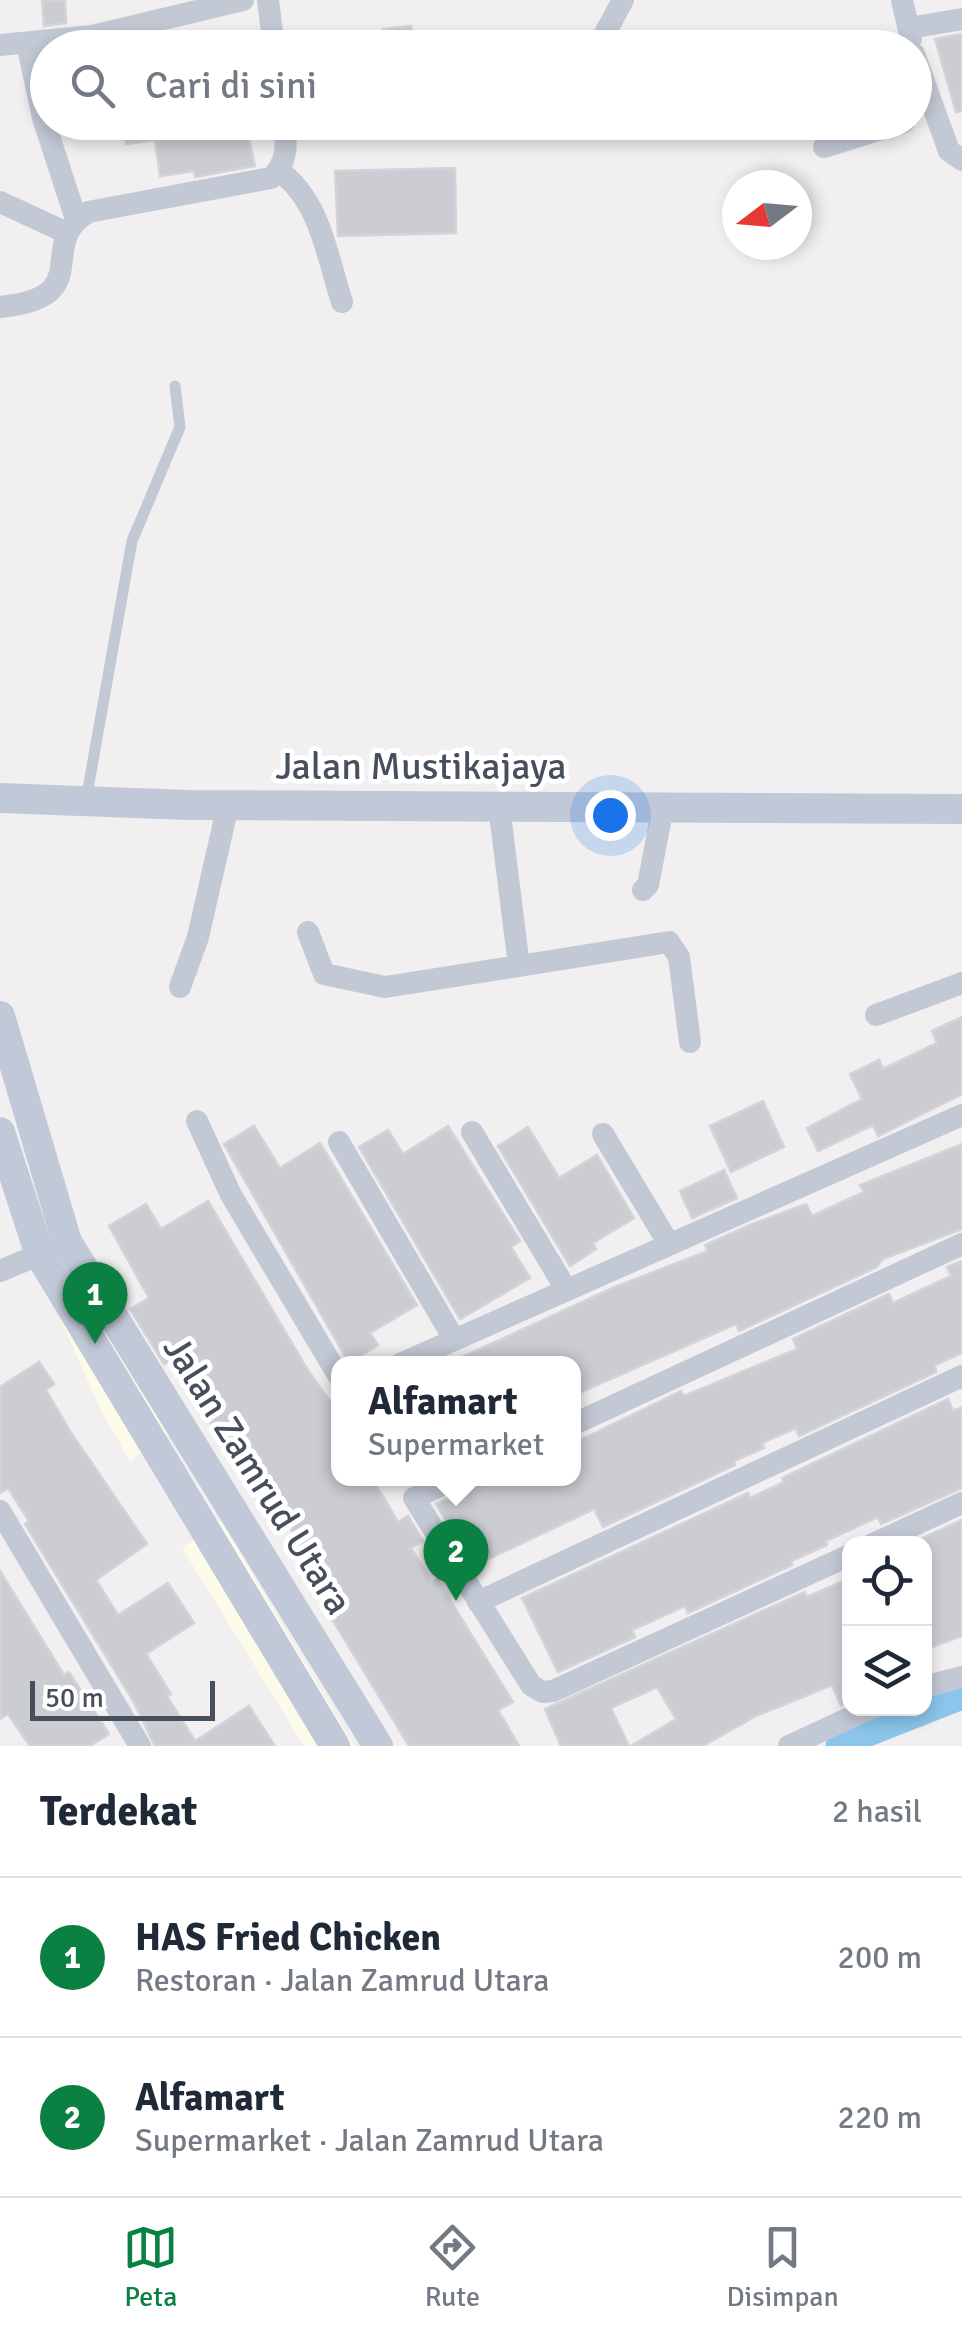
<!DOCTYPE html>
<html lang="id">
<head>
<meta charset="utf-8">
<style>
	:root { --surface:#fff; --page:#f2f2f3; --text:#1f2937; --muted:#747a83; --line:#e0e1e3; --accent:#0b8043 }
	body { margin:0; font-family:Signika,sans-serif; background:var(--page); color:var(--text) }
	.controls { position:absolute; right:30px; bottom:30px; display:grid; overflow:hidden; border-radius:20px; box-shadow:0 5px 15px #0003 }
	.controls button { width:90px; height:90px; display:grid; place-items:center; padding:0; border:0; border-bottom:2px solid var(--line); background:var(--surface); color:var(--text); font:50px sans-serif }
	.compass { position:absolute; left:722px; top:170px; width:90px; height:90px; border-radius:50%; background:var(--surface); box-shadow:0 5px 15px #0003; rotate:254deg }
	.scale { position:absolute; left:30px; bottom:25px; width:185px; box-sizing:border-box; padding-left:10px; border:5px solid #474e5c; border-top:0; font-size:28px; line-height:35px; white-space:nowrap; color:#474e5c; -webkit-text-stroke:8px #fff; paint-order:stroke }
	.you { position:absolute; left:610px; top:815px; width:35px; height:35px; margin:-25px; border:8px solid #fff; border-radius:50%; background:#1a73e8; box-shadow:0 0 0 15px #1a73e833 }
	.badge { display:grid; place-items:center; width:65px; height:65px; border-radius:50%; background:var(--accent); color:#fff; font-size:32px; font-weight:700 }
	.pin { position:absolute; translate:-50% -82px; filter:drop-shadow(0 2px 5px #0008) }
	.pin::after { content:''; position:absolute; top:52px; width:35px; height:30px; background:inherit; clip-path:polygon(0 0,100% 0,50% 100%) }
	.popup { position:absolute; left:331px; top:1356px; width:250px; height:130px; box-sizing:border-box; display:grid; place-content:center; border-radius:20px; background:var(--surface); filter:drop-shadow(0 2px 8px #0005); font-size:32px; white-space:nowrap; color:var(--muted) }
	.popup b { font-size:38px; color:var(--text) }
	.popup::after { content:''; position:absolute; left:50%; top:100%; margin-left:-20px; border:20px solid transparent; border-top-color:var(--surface) }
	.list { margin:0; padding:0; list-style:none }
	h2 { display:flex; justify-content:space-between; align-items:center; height:130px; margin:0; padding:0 40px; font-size:42px }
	h2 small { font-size:32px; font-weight:400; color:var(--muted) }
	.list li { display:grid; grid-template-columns:65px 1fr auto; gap:30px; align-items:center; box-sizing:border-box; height:160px; padding:0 40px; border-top:2px solid var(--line) }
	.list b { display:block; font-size:38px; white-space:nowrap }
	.list p { margin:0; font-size:32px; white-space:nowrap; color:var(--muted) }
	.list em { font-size:32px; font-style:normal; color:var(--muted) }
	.icon { flex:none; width:55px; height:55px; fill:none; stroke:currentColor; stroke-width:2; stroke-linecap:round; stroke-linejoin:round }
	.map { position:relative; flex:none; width:962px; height:1746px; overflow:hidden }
	.search { position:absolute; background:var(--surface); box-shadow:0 5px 15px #0003; left:30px; right:30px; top:30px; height:110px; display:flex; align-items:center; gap:25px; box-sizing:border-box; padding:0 35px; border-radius:55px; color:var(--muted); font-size:38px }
	.sheet { height:450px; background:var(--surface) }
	nav { display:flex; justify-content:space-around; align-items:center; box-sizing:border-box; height:140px; border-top:2px solid var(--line); background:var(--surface); font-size:28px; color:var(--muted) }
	nav a { display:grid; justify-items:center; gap:5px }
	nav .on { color:var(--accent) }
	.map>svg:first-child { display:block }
	.commercial { fill:#fcfae8 }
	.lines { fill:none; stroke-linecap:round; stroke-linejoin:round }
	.canal { stroke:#8bc5eb; stroke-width:25 }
	.building { fill:#cccdd3; stroke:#d3d3da; stroke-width:2.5 }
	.lane { stroke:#c2c8d4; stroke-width:11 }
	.street { stroke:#c2c8d4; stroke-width:22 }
	.secondary { stroke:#c1c8d7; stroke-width:30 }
	.labels { text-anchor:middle; stroke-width:10; stroke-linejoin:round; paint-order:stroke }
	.street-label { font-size:38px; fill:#474e5c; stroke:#fff }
</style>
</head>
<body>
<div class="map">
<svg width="962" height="1746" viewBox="0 0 962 1746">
	<rect width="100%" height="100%" fill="#f1efef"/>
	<!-- commercial -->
	<g class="commercial">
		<path d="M34 1203 170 1433 130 1461 102 1413 58 1314Z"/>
		<path d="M221 1521 354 1746H304L182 1548Z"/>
	</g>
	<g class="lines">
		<!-- canal -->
		<path class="canal" d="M838 1746 962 1697"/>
	</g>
	<!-- building -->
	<g class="building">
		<path d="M42 0H65L66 23 44 26Z"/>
		<path d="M411 26 414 48H385L383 29Z"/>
		<path d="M962 34V111L956 112 935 39Z"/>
		<path d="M123 122H245L255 166 195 177 194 171 160 176 155 140 126 144Z"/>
		<path d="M455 168 456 233 338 236 335 171Z"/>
		<path d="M962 1017V1094L878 1136 873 1125 818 1151 807 1128 862 1099 850 1074 879 1060 883 1069 937 1043 932 1031Z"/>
		<path d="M763 1101 784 1147 731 1172 710 1126Z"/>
		<path d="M254 1126 280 1168 320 1143 417 1305 370 1333 378 1345 349 1363 224 1144Z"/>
		<path d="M448 1126 520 1241 511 1247 530 1278 460 1319 359 1147 388 1130 403 1154Z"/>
		<path d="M528 1127 559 1178 597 1155 634 1218 593 1243 596 1249 570 1266 498 1146Z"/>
		<path d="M962 1144V1229L883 1259 877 1267 739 1331 736 1324 574 1395V1364H447L617 1286 708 1251 705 1245 750 1225 806 1204 812 1216 864 1192 860 1185Z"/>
		<path d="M724 1170 737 1198 692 1218 680 1191Z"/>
		<path d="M208 1201 309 1372 338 1412V1478H372L398 1522 408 1516 423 1541 411 1548 432 1582 437 1579 513 1702 498 1710 519 1746H409L309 1581 319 1575 290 1527 283 1531 255 1486 232 1459 172 1359 164 1364 130 1309 149 1298 109 1226 146 1204 161 1229Z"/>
		<path d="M962 1261V1353L935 1365 936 1372 799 1436 796 1428 762 1443 764 1448 734 1461 735 1465 603 1527 594 1509 474 1566 436 1504 464 1491 472 1478H574V1443L681 1391 684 1396 797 1349 793 1339 889 1294 893 1303 951 1276 947 1267Z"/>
		<path d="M39 1362 54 1384 46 1390 70 1431 147 1544 96 1580 118 1615 168 1583 194 1623 146 1654 171 1694 167 1696 195 1741 249 1706 275 1746H155L134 1702 25 1524 29 1521 8 1488 0 1493V1387Z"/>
		<path d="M948 1399 953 1411 962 1407V1488L881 1524 878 1517 826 1541 827 1545 791 1561 792 1565 688 1613 685 1606 632 1630 635 1637 558 1672 522 1598 748 1493 750 1498 784 1482 782 1478Z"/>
		<path d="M962 1520V1636L924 1650V1544H910Z"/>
		<path d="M0 1571 64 1675 69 1672 109 1734 90 1746H30L8 1714 0 1719Z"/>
		<path d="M850 1578V1701L841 1705 832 1685 756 1716 703 1746H631L676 1719 657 1687 611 1708 629 1746H561L545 1709 805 1592 807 1597Z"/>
	</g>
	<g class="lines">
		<!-- lane -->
		<path class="lane" d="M86 800 132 541 180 427 175 386"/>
		<!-- street -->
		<g class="street">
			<path d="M268 0 274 48"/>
			<path d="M902 0 911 39"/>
			<path d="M909 28 962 19"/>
			<path d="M27 43 43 118 76 219"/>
			<path d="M0 45 92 36 243 0"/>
			<path d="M597 48 623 0"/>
			<path d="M914 54 949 151 962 160"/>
			<path d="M824 147 904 122"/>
			<path d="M279 171C320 200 327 256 342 302"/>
			<path d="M0 202 67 233"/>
			<path d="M0 307C99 297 34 245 88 212L271 178C288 162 287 144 284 122"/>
			<path d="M643 890 648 885 663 807"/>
			<path d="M308 932 324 974 385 987 519 966 499 806"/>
			<path d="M519 966 669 942 679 957 690 1042"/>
			<path d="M180 987 198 937 228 805"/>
			<path d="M876 1015 962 983"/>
			<path d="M197 1121 231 1195 338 1375"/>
			<path d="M472 1132 566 1289"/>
			<path d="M603 1134 669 1244"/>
			<path d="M339 1142 454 1339"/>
			<path d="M0 1271 55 1248"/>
			<path d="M400 1364 962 1115"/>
			<path d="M574 1424 962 1244"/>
			<path d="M457 1478 414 1498 531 1685 542 1692 553 1691 850 1555"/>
			<path d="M0 1511 140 1746"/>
			<path d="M873 1544 962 1503"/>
			<path d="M478 1602 962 1376"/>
			<path d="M924 1687 962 1677"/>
			<path d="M789 1746 871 1708"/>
		</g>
		<!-- secondary -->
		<g class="secondary">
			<path d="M0 798 188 805 962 809"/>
			<path d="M0 1016 67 1242 378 1746"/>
			<path d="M0 1132 40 1255 335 1746"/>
		</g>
	</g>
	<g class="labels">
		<!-- street labels -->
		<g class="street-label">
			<text x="421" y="779">Jalan Mustikajaya</text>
			<text transform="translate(258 1475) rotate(58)" y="13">Jalan Zamrud Utara</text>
		</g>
	</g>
</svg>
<div class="controls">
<button><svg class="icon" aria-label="locate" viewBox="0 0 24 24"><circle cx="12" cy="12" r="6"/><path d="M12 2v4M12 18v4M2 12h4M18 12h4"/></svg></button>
<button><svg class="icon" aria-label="layers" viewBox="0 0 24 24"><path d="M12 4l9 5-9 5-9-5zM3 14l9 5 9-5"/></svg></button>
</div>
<svg class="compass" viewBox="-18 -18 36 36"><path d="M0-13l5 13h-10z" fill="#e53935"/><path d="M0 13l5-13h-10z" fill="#747a83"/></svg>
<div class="scale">50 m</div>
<div class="you"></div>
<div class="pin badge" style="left:95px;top:1344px">1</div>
<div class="pin badge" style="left:456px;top:1601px">2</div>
<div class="popup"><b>Alfamart</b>Supermarket</div>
<div class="search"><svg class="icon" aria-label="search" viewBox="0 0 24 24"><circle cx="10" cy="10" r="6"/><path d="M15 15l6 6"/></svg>Cari di sini</div>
</div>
<section class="sheet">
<h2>Terdekat<small>2 hasil</small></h2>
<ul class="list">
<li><span class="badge">1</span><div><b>HAS Fried Chicken</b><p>Restoran · Jalan Zamrud Utara</p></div><em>200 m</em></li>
<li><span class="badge">2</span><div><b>Alfamart</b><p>Supermarket · Jalan Zamrud Utara</p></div><em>220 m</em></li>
</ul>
</section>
<nav>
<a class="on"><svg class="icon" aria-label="map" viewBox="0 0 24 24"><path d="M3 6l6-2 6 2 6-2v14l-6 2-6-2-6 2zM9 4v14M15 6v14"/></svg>Peta</a>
<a><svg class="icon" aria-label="directions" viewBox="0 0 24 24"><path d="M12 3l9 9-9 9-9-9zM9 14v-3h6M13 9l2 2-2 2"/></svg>Rute</a>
<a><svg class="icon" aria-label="saved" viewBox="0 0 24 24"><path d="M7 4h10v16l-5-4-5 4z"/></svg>Disimpan</a>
</nav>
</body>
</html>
